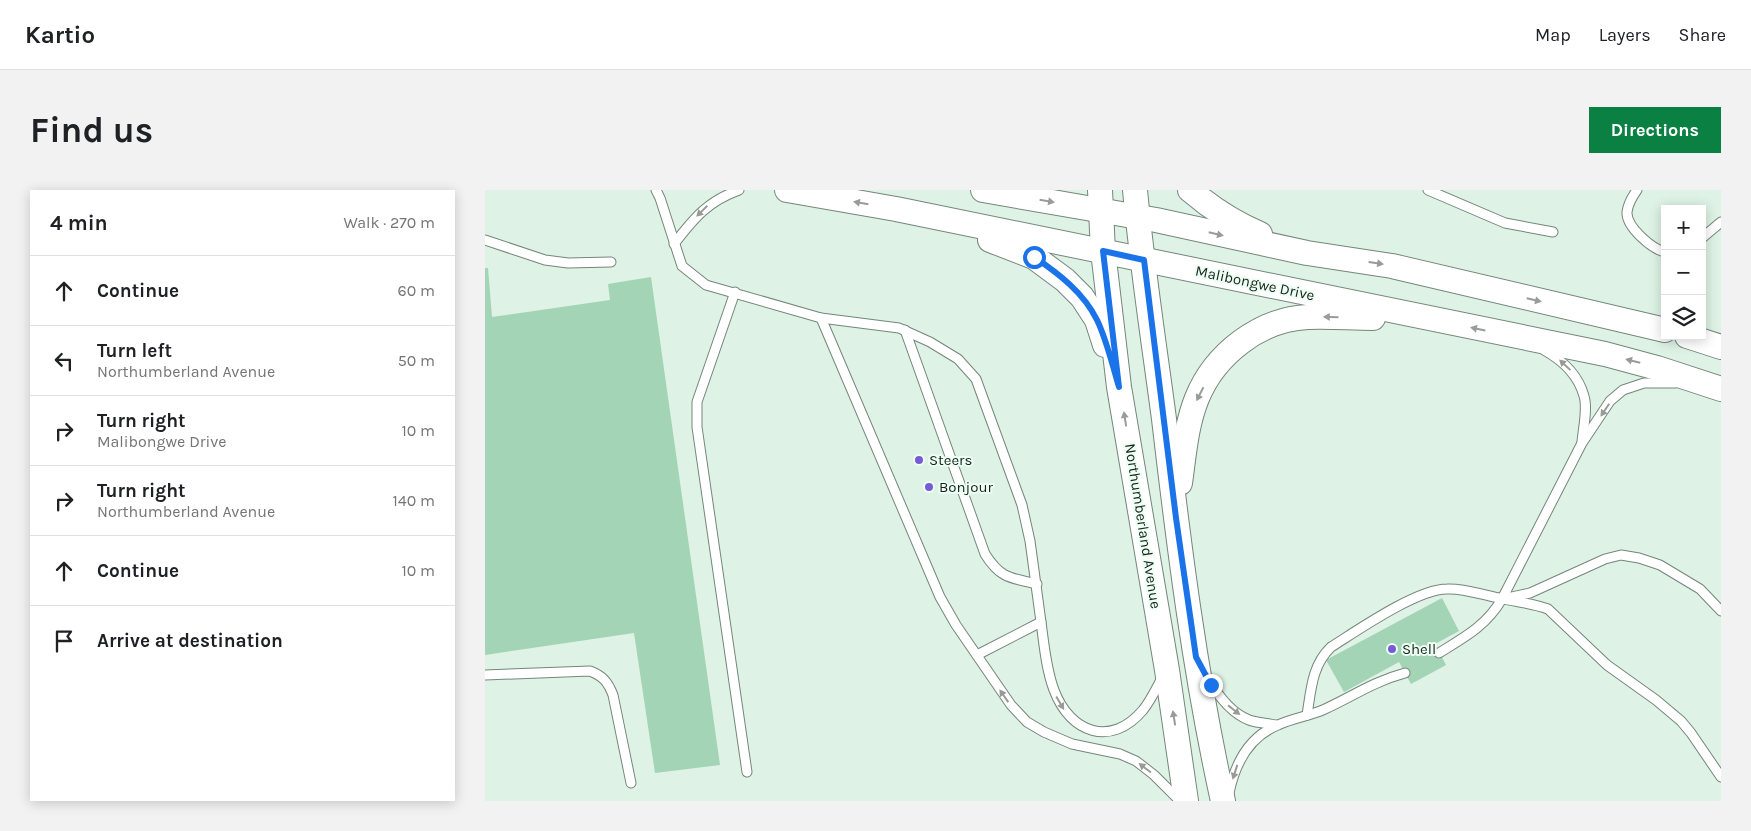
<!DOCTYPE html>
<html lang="en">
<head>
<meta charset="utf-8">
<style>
	:root { --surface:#fff; --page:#f2f2f2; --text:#202124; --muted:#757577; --line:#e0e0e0; --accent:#0b8043 }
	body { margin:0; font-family:Karla,sans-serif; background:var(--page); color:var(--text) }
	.controls { position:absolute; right:15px; top:15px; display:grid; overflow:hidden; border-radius:0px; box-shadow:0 2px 12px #0003 }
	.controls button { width:45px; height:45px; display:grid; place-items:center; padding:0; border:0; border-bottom:1px solid var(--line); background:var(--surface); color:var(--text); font:25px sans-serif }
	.stop { position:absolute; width:15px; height:15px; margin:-11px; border:4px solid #1a73e8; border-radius:50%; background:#fff }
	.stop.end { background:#1a73e8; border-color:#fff; box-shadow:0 1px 5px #0008 }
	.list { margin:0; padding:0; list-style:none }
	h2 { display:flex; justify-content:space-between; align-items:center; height:65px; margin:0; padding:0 20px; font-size:21px }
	h2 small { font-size:16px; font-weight:400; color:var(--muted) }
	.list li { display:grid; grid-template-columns:32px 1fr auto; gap:15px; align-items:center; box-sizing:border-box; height:70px; padding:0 20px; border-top:1px solid var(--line) }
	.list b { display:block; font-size:19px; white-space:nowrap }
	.list p { margin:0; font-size:16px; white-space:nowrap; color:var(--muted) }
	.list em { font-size:16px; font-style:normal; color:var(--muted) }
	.icon { flex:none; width:28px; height:28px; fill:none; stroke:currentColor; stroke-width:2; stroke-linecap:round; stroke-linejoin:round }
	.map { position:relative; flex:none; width:1236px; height:611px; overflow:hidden; border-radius:0px }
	header { display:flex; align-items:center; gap:30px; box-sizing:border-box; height:70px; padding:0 25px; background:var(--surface); border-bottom:1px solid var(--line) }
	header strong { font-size:24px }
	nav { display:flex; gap:28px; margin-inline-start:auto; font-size:18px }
	.intro { display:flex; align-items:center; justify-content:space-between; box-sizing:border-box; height:120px; padding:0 30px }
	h1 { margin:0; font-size:35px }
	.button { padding:12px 22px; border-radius:0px; background:var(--accent); color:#fff; font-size:18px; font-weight:700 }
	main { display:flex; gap:30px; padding:0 30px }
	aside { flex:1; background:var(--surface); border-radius:0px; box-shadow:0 2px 12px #0003 }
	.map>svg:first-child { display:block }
	.building { fill:#a3d4b6 }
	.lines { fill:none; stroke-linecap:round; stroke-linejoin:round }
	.service-casing { stroke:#75867b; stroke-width:11 }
	.secondary-casing { stroke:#75867b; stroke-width:26 }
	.service { stroke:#fff; stroke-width:9 }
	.secondary { stroke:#fff; stroke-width:24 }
	.oneway { fill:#989c99 }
	.route { stroke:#1a73e8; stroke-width:6 }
	.poi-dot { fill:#775bd6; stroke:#ecfff3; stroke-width:2 }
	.labels { text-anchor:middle; stroke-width:4; stroke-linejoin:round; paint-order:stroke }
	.street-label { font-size:15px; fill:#1b221d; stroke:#ecfff3 }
	.poi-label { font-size:15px; fill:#1b221d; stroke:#ecfff3; text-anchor:start }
</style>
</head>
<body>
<header>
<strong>Kartio</strong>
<nav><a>Map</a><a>Layers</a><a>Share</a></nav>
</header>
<div class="intro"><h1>Find us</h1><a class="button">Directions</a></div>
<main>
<aside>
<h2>4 min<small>Walk · 270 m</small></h2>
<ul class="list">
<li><svg class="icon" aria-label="ahead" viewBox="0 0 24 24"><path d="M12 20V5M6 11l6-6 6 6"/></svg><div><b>Continue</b></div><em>60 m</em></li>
<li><svg class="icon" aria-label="left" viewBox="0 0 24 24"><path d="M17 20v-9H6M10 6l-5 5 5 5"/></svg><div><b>Turn left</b><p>Northumberland Avenue</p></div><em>50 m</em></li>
<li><svg class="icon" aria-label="right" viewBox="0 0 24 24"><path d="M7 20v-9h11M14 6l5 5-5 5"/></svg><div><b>Turn right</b><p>Malibongwe Drive</p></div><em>10 m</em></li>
<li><svg class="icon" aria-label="right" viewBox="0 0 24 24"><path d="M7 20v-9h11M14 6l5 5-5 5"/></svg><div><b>Turn right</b><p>Northumberland Avenue</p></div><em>140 m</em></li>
<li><svg class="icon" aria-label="ahead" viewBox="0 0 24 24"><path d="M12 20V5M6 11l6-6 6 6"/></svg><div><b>Continue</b></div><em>10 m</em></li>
<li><svg class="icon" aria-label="arrive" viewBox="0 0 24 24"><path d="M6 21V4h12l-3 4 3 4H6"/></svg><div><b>Arrive at destination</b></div></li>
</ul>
</aside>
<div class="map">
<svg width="1236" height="611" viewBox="0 0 1236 611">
	<rect width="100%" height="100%" fill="#def2e5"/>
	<!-- building -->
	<g class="building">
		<path d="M0 78H3L7 127 125 110 123 94 166 87 235 575 170 583 149 443 0 465Z"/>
		<path d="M957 408 974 441 950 454 961 475 926 494 914 472 859 502 841 470Z"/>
	</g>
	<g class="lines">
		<!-- service casing -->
		<g class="service-casing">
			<g id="service">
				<path d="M171 0 175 8 197 76 221 95 336 128 414 138 445 152 473 169 491 189 537 315 545 351 556 432 492 465"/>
				<path d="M943 0 1020 33 1068 42"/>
				<path d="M1152 0C1147 7 1143 14 1142 22 1141 37 1167 59 1180 62"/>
				<path d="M1217 48 1236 32"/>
				<path d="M0 50 60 70 83 73 126 72"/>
				<path d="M189 54C209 28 223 11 254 0"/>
				<path d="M250 102 212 212V237L262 582"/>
				<path d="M336 128 455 407 471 435 526 515 542 532 559 542 587 554 635 564 651 571 669 585 695 611"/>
				<path d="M420 140 500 364C515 388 525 388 552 394"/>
				<path d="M1059 160C1077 170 1093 184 1099 206 1103 219 1098 238 1097 252"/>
				<path d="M1022 408 1045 403 1120 369 1136 365 1154 368 1175 375 1215 399 1236 421"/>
				<path d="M556 432C559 454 561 479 569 500 585 543 626 558 658 520 666 510 672 497 678 486"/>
				<path d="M954 463C980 447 1001 436 1017 409L1097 253 1125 211 1138 200 1159 193H1190"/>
				<path d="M0 485 105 481C118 486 123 492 128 505L146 593"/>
				<path d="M723 488C732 504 746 523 764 530 772 533 782 533 791 535"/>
				<path d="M822 525C826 500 827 475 846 457 873 440 932 399 962 399 979 398 997 405 1014 408 1031 412 1047 413 1063 419L1122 475 1171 510 1196 531 1206 543 1236 587"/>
				<path d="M744 603C750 574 763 547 793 535 808 528 825 526 840 519 868 506 890 491 920 483"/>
			</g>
		</g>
		<!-- secondary casing -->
		<g class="secondary-casing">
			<g id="secondary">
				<path d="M302 0 411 19 1120 164 1172 178 1236 199"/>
				<path d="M498 0 671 30 822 63 907 76 1180 140"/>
				<path d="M615 0 618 61 634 197 682 480 701 611"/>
				<path d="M650 0C657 77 669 153 679 229 694 357 710 485 738 611"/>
				<path d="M705 0C727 19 749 33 775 44"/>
				<path d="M505 50 549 67 580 90 597 107 612 130 620 155"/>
				<path d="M1202 146 1236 157"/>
				<path d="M695 293C699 265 701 235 712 208 730 164 775 129 823 127 844 126 866 128 888 128"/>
			</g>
		</g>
		<!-- service -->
		<use href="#service" class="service"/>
		<!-- secondary -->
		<use href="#secondary" class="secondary"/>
	</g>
	<!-- one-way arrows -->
	<defs><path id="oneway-solid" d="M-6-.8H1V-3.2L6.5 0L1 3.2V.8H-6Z" transform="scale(1.25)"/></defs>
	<g class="oneway">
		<use href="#oneway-solid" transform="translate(562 11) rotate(10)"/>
		<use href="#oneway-solid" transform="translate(376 13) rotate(-170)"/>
		<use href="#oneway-solid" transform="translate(217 21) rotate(136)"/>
		<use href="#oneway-solid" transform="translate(731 44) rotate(13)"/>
		<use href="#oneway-solid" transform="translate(891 73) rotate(8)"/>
		<use href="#oneway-solid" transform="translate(1049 110) rotate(13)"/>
		<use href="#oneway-solid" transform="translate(846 127) rotate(-179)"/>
		<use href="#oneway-solid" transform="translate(993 139) rotate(-168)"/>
		<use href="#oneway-solid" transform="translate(1148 171) rotate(-166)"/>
		<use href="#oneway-solid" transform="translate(1080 175) rotate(-137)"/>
		<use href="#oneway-solid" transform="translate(715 204) rotate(117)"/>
		<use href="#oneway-solid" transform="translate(1120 220) rotate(124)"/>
		<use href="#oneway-solid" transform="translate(640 229) rotate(-99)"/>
		<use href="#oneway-solid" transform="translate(519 506) rotate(-125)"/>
		<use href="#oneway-solid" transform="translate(575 513) rotate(60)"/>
		<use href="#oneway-solid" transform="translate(749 520) rotate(38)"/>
		<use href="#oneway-solid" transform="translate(689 528) rotate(-99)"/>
		<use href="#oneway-solid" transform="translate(660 578) rotate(-143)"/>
		<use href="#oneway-solid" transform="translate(750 582) rotate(108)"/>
	</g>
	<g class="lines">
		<!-- route -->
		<path class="route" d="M549 67C573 83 599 103 612 130 621 148 628 177 634 197L618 61 659 70 691 328 711 467 726 495"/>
	</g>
	<!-- markers -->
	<g class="poi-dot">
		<circle cx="434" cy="270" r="5"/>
		<circle cx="444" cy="297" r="5"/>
		<circle cx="907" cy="459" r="5"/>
	</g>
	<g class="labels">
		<!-- street labels -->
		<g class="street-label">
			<text transform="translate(770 93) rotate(12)" y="5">Malibongwe Drive</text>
			<text transform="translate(658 336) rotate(81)" y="5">Northumberland Avenue</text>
		</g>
		<!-- poi labels -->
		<g class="poi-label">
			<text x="444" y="275">Steers</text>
			<text x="454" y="302">Bonjour</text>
			<text x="917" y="464">Shell</text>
		</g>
	</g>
</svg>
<div class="controls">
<button>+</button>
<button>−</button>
<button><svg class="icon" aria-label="layers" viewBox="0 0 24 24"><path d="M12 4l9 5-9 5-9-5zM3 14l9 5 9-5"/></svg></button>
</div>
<div class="stop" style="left:549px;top:67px"></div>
<div class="stop end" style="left:726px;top:495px"></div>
</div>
</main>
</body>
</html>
